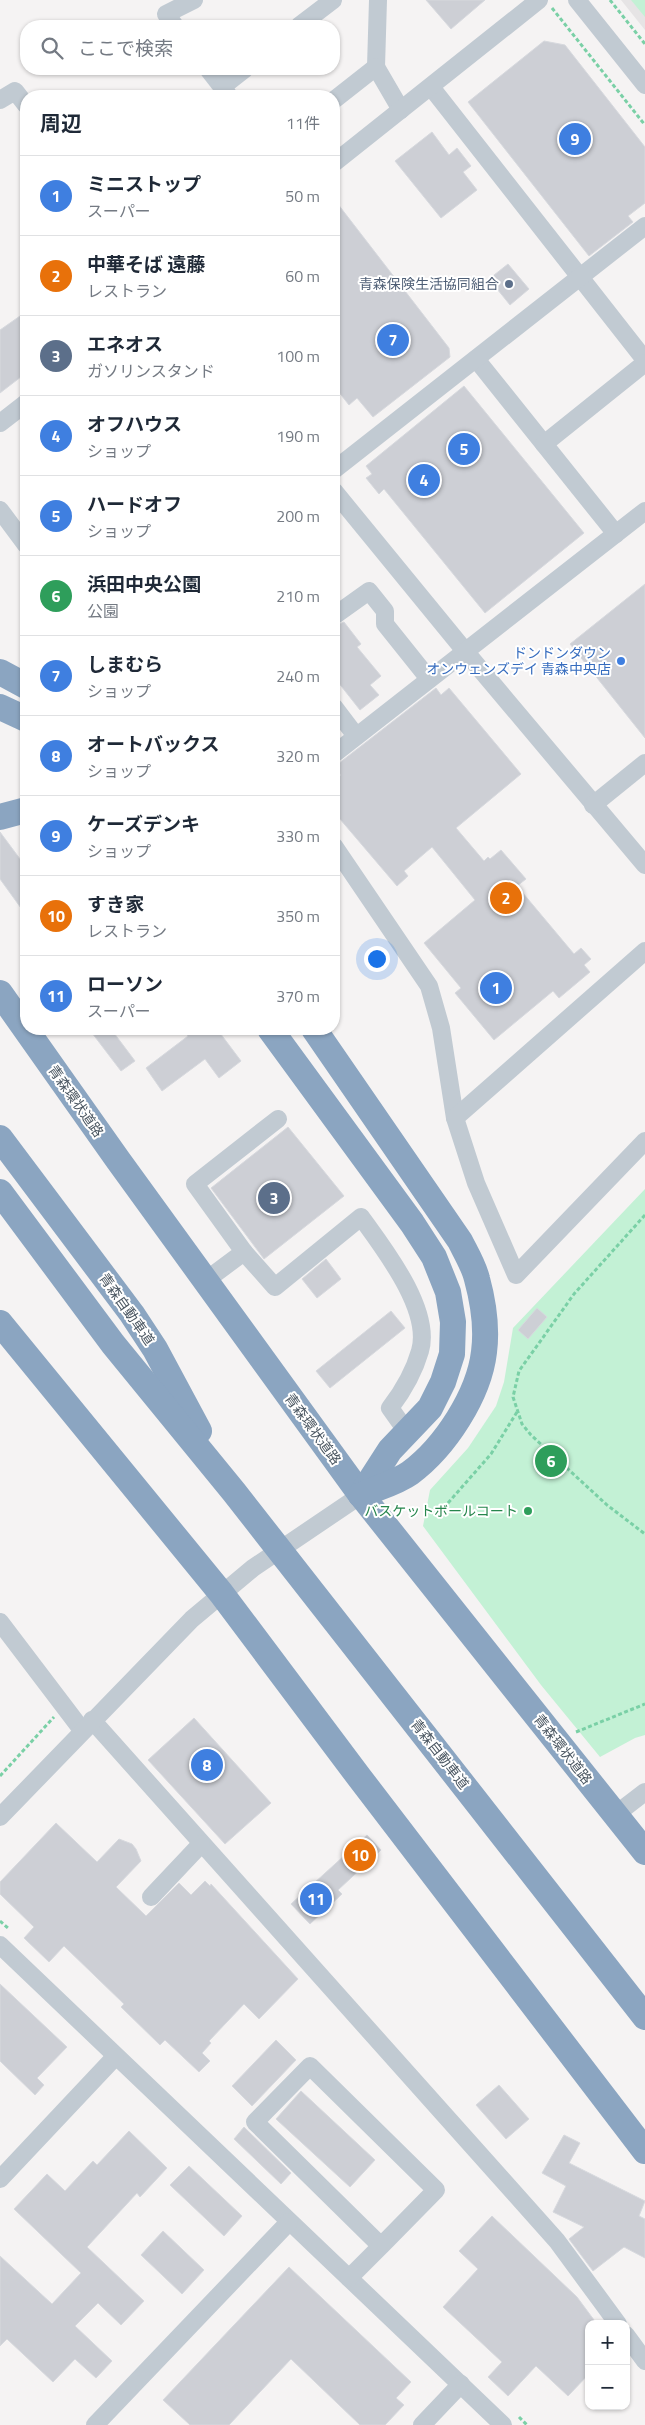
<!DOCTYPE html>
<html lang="ja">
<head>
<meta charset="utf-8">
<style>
	:root { --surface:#fff; --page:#f6f6f7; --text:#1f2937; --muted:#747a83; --line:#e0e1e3; --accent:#0b8043 }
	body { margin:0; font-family:"Titillium Web","Noto Sans JP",sans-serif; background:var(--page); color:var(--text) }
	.controls { position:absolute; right:15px; bottom:15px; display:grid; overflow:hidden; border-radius:10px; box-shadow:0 1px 4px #0004 }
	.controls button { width:45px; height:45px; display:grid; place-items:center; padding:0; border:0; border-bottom:1px solid var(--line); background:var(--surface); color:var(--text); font:25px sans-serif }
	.you { position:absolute; left:376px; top:958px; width:18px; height:18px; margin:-12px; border:4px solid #fff; border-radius:50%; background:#1a73e8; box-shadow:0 0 0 8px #1a73e833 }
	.badge { display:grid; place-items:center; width:32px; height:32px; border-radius:50%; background:var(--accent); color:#fff; font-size:16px; font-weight:700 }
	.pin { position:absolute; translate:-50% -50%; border:2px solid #fff; box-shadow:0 1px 5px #0006 }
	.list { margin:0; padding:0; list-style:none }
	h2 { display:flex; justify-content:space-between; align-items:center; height:65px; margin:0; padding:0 20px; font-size:21px }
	h2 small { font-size:16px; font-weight:400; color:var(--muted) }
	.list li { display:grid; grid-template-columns:32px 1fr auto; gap:15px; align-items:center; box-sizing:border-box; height:80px; padding:0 20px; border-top:1px solid var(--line) }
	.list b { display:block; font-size:19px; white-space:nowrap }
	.list p { margin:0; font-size:16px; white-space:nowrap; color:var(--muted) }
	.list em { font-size:16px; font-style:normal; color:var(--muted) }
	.icon { flex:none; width:28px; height:28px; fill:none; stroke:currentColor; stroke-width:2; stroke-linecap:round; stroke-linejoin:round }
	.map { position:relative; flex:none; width:645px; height:2425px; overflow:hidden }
	.search { position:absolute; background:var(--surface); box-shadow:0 1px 4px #0004; left:20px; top:20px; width:320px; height:55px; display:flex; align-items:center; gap:12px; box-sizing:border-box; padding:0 18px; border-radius:20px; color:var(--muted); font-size:19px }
	.panel { position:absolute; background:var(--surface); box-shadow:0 1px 4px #0004; left:20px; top:90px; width:320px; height:945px; border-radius:20px }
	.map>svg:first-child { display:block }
	.education { fill:#e6e4e5 }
	.green { fill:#c3f1d5 }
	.building { fill:#cdcfd5; stroke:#d7d9de }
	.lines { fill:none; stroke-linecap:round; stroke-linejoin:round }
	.path { stroke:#7ad0a6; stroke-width:3; stroke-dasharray:4 2.5; stroke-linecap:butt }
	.minor { stroke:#c1cad2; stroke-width:18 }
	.highway { stroke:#8ba5c1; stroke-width:26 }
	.service-dot { fill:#5c6f8a; stroke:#fff; stroke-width:2 }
	.shop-dot { fill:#3f7fe0; stroke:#fff; stroke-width:2 }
	.leisure-dot { fill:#2e9e5b; stroke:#fff; stroke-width:2 }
	.labels { text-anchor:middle; stroke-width:4; stroke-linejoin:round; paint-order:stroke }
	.service-label { font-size:14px; fill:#4e5e75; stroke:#fff; text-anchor:end }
	.shop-label { font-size:14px; fill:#366cbe; stroke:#fff; text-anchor:end }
	.street-label { font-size:14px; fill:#4a5661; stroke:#fff }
	.leisure-label { font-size:14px; fill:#27864d; stroke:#fff; text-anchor:end }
</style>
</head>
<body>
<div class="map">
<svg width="645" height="2425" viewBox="0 0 645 2425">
	<rect width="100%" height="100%" fill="#f5f3f3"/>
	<!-- education -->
	<path class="education" d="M621 0H645V30Z"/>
	<!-- green -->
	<g class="green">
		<path d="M631 0H645V17Z"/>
		<path d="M645 1189V1735L635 1738 600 1757 541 1685 423 1526 430 1490 468 1448 496 1406 504 1382 513 1328Z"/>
	</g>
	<!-- building -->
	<g class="building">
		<path d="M426 0H485L451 29Z"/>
		<path d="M544 41 565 45 645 147V203L628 216 633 222 589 256 468 102Z"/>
		<path d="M432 132 449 155 457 148 471 166 463 172 477 190 441 218 395 161Z"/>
		<path d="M334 199 449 348 450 357 373 417 357 398 349 405 334 386Z"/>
		<path d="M508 264 529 289 510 305 489 279Z"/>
		<path d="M20 316 26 324V373L0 393V330Z"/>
		<path d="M464 386 584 533 485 613 384 489 379 494 366 478 372 474 366 466Z"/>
		<path d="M645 584V738L570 644Z"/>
		<path d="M344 622 361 644 357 647 381 676 370 685 379 695 360 710 334 677V626Z"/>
		<path d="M436 688 441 695 449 688 521 774 456 828 484 861 488 857 490 859 501 850 526 879 517 886 574 954 581 948 591 959 584 965 590 972 559 998 553 991 494 1040 455 993 461 988 424 943 475 900 432 847 404 871 408 876 397 886 334 812V782L341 775 334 767Z"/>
		<path d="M0 832 26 867V915L0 879Z"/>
		<path d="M89 1029H111L135 1061 121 1071Z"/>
		<path d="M183 1029H217L241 1061 219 1078 205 1059 162 1091 146 1068 188 1036Z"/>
		<path d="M288 1127 344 1196 264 1259 211 1188Z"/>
		<path d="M326 1259 341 1279 317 1298 302 1279Z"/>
		<path d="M537 1308 547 1317 528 1339 518 1330Z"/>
		<path d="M391 1311 405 1328 330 1388 316 1371Z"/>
		<path d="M194 1718 271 1803 225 1844 148 1760Z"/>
		<path d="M56 1823 97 1862 119 1839 132 1844 136 1849 141 1861 116 1887 146 1916 179 1883 191 1895 205 1881 210 1886 211 1884 298 1979 259 2019 244 2004 209 2041 211 2043 202 2053 210 2061 199 2072 165 2040 160 2045 121 2007 124 2004 64 1946 49 1962 24 1938 34 1927 0 1894V1882Z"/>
		<path d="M367 1835 381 1850 338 1890 342 1894 310 1924 291 1904Z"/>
		<path d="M0 1984 67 2047 37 2078 44 2085 35 2095 0 2061Z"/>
		<path d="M276 2040 296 2060 252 2106 232 2086Z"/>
		<path d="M499 2085 529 2119 506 2139 476 2105Z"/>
		<path d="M301 2091 375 2160 350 2187 276 2119Z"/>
		<path d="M244 2127 291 2173 281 2184 234 2139Z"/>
		<path d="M129 2131 167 2168 140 2197 137 2193 87 2247 144 2301 121 2325 98 2303 75 2326 112 2361 96 2378 75 2359 53 2382 7 2339 0 2346V2256L52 2304 81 2273 14 2209 47 2174 65 2191 93 2161 97 2165Z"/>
		<path d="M564 2135 580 2143 569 2163 645 2201 639 2216 645 2219V2258L624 2247 593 2271 569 2239 584 2227 553 2212 566 2186 542 2173Z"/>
		<path d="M189 2166 242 2216 224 2236 170 2185Z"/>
		<path d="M492 2216 577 2297 597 2324H589V2374L568 2396 536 2366 508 2396 488 2377 502 2362 443 2307 478 2269 459 2251Z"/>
		<path d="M163 2231 204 2270 182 2294 141 2255Z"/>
		<path d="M289 2267 411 2382 396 2398 404 2405 385 2425H360L291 2359 229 2425H190L163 2400Z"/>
	</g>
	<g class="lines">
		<!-- path -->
		<g class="path">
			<path d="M610 0 645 44"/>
			<path d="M552 8 645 125"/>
			<path d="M645 1215 574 1294 519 1371 513 1397 522 1424 531 1435 607 1505 645 1534"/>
			<path d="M448 1503 491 1454 517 1412"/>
			<path d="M576 1732 645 1704"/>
			<path d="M0 1776 54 1717"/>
			<path d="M0 1921 9 1929"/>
			<path d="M519 2417 527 2425"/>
		</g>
		<!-- minor -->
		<g class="minor">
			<path d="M577 0 645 85"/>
			<path d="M175 26 166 14 194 0"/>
			<path d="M299 26 333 0"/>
			<path d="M376 67 378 0"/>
			<path d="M208 69 229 96"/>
			<path d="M222 87 245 69"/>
			<path d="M431 87 645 360"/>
			<path d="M0 100 15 91 26 105"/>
			<path d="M334 100 376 67 401 110"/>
			<path d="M334 163 539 0"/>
			<path d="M476 359 616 534"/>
			<path d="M0 423 26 403"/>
			<path d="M544 444 645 363"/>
			<path d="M334 470 645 226"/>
			<path d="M334 491 465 651 645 865"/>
			<path d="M0 510 26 545"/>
			<path d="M334 616 369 591 385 611V624L429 679"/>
			<path d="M334 707 356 736"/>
			<path d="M334 754 645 511"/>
			<path d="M593 805 645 763"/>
			<path d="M334 846 429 986 441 1028 455 1118 476 1183 516 1275 645 1141"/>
			<path d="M455 1118 645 951"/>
			<path d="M244 1252 275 1287 361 1217C384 1249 432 1310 420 1351 414 1372 403 1391 390 1408L407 1432"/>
			<path d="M205 1281 244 1252 195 1184 278 1119"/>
			<path d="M0 1622 82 1730"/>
			<path d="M92 1720 557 2241 618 2324"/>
			<path d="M615 1815 645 1792"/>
			<path d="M0 1817 192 1619 253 1568 361 1495"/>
			<path d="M151 1897 201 1844"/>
			<path d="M0 1945 503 2425"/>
			<path d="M0 2179 115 2057"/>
			<path d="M349 2278 381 2246 255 2122 310 2066 436 2190 381 2246"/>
			<path d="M626 2335 645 2361"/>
			<path d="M95 2425 289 2222"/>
			<path d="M422 2425 461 2384"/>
		</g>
		<!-- highway -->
		<g class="highway">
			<path d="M0 672 26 686"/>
			<path d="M0 707 26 719"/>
			<path d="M0 817 26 810"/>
			<path d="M0 993 118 1160 361 1495 645 1852"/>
			<path d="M270 1029 412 1223 434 1257 448 1292 453 1322 452 1354 443 1382 430 1408 390 1450 361 1495"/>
			<path d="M314 1029 460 1241C466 1253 474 1266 477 1279 483 1301 487 1329 484 1352 479 1395 445 1447 410 1473 396 1483 376 1488 361 1495"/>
			<path d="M0 1138 132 1314 155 1349 199 1431"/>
			<path d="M0 1192 113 1344 234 1492 645 2017"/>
			<path d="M0 1323 221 1593 359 1777 645 2151"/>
		</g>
	</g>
	<!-- markers -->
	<circle class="service-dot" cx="509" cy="284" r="5"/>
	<circle class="shop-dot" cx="621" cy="661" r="5"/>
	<circle class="leisure-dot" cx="528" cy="1511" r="5"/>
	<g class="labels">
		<!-- service labels -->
		<g class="service-label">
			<text x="499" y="289">青森保険生活協同組合</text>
		</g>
		<!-- shop labels -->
		<g class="shop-label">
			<text x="611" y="658">ドンドンダウン<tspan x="611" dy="16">オンウェンズデイ 青森中央店</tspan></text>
		</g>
		<!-- street labels -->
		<g class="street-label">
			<text transform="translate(76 1101) rotate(55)" y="5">青森環状道路</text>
			<text transform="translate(127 1309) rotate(55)" y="5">青森自動車道</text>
			<text transform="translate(313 1429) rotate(54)" y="5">青森環状道路</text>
			<text transform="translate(563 1749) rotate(52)" y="5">青森環状道路</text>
			<text transform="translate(440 1754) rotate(52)" y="5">青森自動車道</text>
		</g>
		<!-- leisure labels -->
		<g class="leisure-label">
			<text x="518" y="1516">バスケットボールコート</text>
		</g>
	</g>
</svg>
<div class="controls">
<button>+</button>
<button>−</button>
</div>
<div class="you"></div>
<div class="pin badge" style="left:496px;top:988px;background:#3f7fe0">1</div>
<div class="pin badge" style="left:506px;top:898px;background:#e8710a">2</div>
<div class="pin badge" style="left:274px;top:1198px;background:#5c6f8a">3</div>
<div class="pin badge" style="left:424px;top:480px;background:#3f7fe0">4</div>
<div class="pin badge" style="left:464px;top:449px;background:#3f7fe0">5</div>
<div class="pin badge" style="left:551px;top:1461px;background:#2e9e5b">6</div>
<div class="pin badge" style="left:393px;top:340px;background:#3f7fe0">7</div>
<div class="pin badge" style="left:207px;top:1765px;background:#3f7fe0">8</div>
<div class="pin badge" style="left:575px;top:139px;background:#3f7fe0">9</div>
<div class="pin badge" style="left:360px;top:1855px;background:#e8710a">10</div>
<div class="pin badge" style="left:316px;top:1899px;background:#3f7fe0">11</div>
<div class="search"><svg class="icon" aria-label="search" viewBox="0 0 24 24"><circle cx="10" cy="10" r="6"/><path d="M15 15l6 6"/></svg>ここで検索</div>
<section class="panel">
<h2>周辺<small>11件</small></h2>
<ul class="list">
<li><span class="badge" style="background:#3f7fe0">1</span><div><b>ミニストップ</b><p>スーパー</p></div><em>50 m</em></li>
<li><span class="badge" style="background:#e8710a">2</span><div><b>中華そば 遠藤</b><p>レストラン</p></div><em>60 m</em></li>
<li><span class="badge" style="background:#5c6f8a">3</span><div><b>エネオス</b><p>ガソリンスタンド</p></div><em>100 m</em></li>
<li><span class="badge" style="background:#3f7fe0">4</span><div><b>オフハウス</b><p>ショップ</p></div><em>190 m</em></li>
<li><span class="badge" style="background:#3f7fe0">5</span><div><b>ハードオフ</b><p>ショップ</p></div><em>200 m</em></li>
<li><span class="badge" style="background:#2e9e5b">6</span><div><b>浜田中央公園</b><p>公園</p></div><em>210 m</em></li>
<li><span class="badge" style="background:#3f7fe0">7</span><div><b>しまむら</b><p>ショップ</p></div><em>240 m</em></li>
<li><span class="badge" style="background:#3f7fe0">8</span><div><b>オートバックス</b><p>ショップ</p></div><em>320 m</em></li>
<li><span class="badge" style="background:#3f7fe0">9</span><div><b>ケーズデンキ</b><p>ショップ</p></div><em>330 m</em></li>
<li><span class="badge" style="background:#e8710a">10</span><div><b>すき家</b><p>レストラン</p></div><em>350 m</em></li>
<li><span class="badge" style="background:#3f7fe0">11</span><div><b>ローソン</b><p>スーパー</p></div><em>370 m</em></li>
</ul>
</section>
</div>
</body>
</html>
